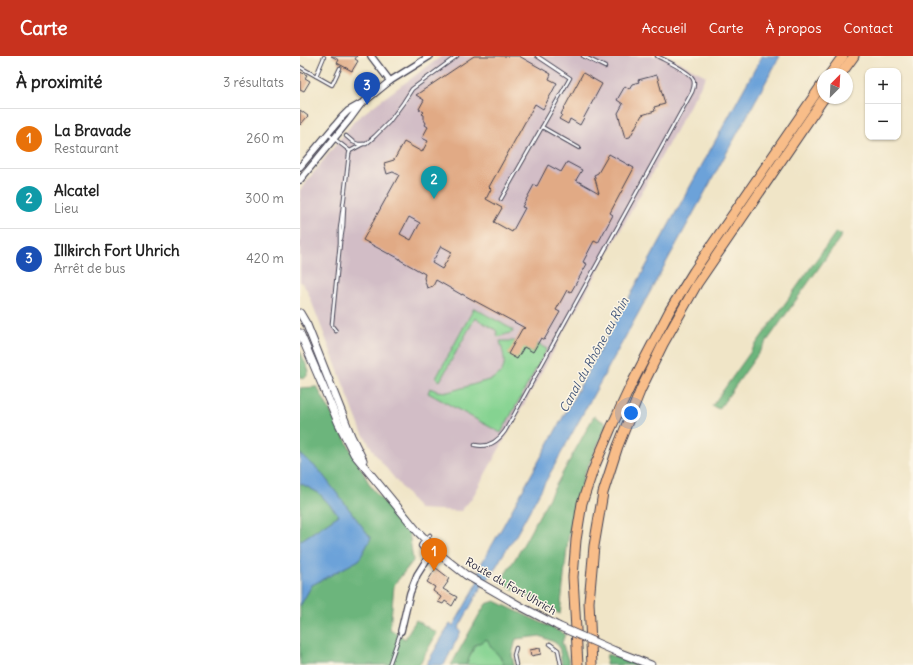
<!DOCTYPE html>
<html lang="fr">
<head>
<meta charset="utf-8">
<style>
	:root { --surface:#fff; --page:#f2f2f2; --text:#222; --muted:#767676; --line:#e0e0e0; --accent:#c8321e }
	body { margin:0; font-family:Delius,sans-serif; background:var(--page); color:var(--text) }
	.controls { position:absolute; right:12px; top:12px; display:grid; overflow:hidden; border-radius:8px; box-shadow:0 1px 3px #0004 }
	.controls button { width:36px; height:36px; display:grid; place-items:center; padding:0; border:0; border-bottom:1px solid var(--line); background:var(--surface); color:var(--text); font:20px sans-serif }
	.compass { position:absolute; left:517px; top:12px; width:36px; height:36px; border-radius:50%; background:var(--surface); box-shadow:0 1px 3px #0004; rotate:24deg }
	.you { position:absolute; left:331px; top:357px; width:14px; height:14px; margin:-10px; border:3px solid #fff; border-radius:50%; background:#1a73e8; box-shadow:0 0 0 6px #1a73e833 }
	.badge { display:grid; place-items:center; width:26px; height:26px; border-radius:50%; background:var(--accent); color:#fff; font-size:13px; font-weight:700 }
	.pin { position:absolute; translate:-50% -33px; filter:drop-shadow(0 1px 2px #0008) }
	.pin::after { content:''; position:absolute; top:21px; width:14px; height:12px; background:inherit; clip-path:polygon(0 0,100% 0,50% 100%) }
	.list { margin:0; padding:0; list-style:none }
	h2 { display:flex; justify-content:space-between; align-items:center; height:52px; margin:0; padding:0 16px; font-size:17px }
	h2 small { font-size:13px; font-weight:400; color:var(--muted) }
	.list li { display:grid; grid-template-columns:26px 1fr auto; gap:12px; align-items:center; box-sizing:border-box; height:60px; padding:0 16px; border-top:1px solid var(--line) }
	.list b { display:block; font-size:15px; white-space:nowrap }
	.list p { margin:0; font-size:13px; white-space:nowrap; color:var(--muted) }
	.list em { font-size:13px; font-style:normal; color:var(--muted) }
	.map { position:relative; flex:none; width:613px; height:609px; overflow:hidden }
	header { display:flex; align-items:center; gap:24px; box-sizing:border-box; height:56px; padding:0 20px; background:var(--accent); color:#fff }
	header strong { font-size:19px }
	nav { display:flex; gap:22px; margin-inline-start:auto; font-size:14px }
	main { display:flex }
	aside { flex:1; background:var(--surface) }
	.map>svg:first-child { display:block }
	.industrial { fill:#d2bdc6 }
	.green { fill:#85d391; stroke:#547a66 }
	.forest { fill:#6cb57b; stroke:#476c5b }
	.water { fill:#6ca2d9; stroke:#47628a }
	.building { fill:#e1aa85; fill-rule:evenodd }
	.lines { fill:none; stroke-linecap:round; stroke-linejoin:round }
	.service-casing { stroke:#413f50; stroke-width:4.5 }
	.minor-casing { stroke:#413f50; stroke-width:8 }
	.tertiary-casing { stroke:#413f50; stroke-width:9 }
	.primary-casing { stroke:#413f50; stroke-width:11 }
	.service { stroke:#fff; stroke-width:2.5 }
	.minor { stroke:#fff; stroke-width:5.5 }
	.tertiary { stroke:#fff; stroke-width:7 }
	.primary { stroke:#f8bd89; stroke-width:9 }
	.tertiary-bridge-casing { stroke:#413f50; stroke-width:9; stroke-linecap:butt }
	.tertiary-bridge { stroke:#fff; stroke-width:7 }
	.labels { text-anchor:middle; stroke-width:3; stroke-linejoin:round; paint-order:stroke }
	.street-label { font-size:11px; fill:#22223b; stroke:#fcf5e5 }
	.water-label { font-size:12px; font-style:italic; fill:#40557a; stroke:#fcf5e5 }
</style>
</head>
<body>
<header>
<strong>Carte</strong>
<nav><a>Accueil</a><a>Carte</a><a>À propos</a><a>Contact</a></nav>
</header>
<main>
<aside>
<h2>À proximité<small>3 résultats</small></h2>
<ul class="list">
<li><span class="badge" style="background:#e8710a">1</span><div><b>La Bravade</b><p>Restaurant</p></div><em>260 m</em></li>
<li><span class="badge" style="background:#0f9aa8">2</span><div><b>Alcatel</b><p>Lieu</p></div><em>300 m</em></li>
<li><span class="badge" style="background:#1a4fb4">3</span><div><b>Illkirch Fort Uhrich</b><p>Arrêt de bus</p></div><em>420 m</em></li>
</ul>
</aside>
<div class="map">
<svg width="613" height="609" viewBox="0 0 613 609">
	<rect width="100%" height="100%" fill="#fcf5e5"/>
	<filter id="ink" filterUnits="userSpaceOnUse"><feTurbulence type="fractalNoise" baseFrequency=".025" numOctaves="2"/><feDisplacementMap in="SourceGraphic" scale="8" xChannelSelector="R" yChannelSelector="G"/><feConvolveMatrix kernelMatrix="1 2 1 2 8 2 1 2 1" color-interpolation-filters="sRGB"/></filter>
	<filter id="wash" filterUnits="userSpaceOnUse"><feTurbulence type="fractalNoise" baseFrequency=".012" numOctaves="4" result="noise"/><feDisplacementMap in="SourceGraphic" scale="16" xChannelSelector="R" yChannelSelector="G"/><feGaussianBlur stdDeviation="0.9" result="paint"/><feColorMatrix in="noise" values="0 0 0 0 0 0 0 0 0 0 0 0 0 0 0 0 0 1.4 0 .05"/><feComposite in="paint" operator="in"/></filter>
	<g filter="url(#wash)">
		<rect width="100%" height="100%" fill="#f0e5c7"/>
		<!-- industrial -->
		<path class="industrial" d="M142 0H367L406 20 172 442 161 455 119 453 75 398 61 374 7 234 0 225V134L55 64 84 42Z"/>
		<!-- green -->
		<g class="green">
			<path d="M174 252 212 273 213 276 198 281 196 274 175 262 140 325 136 322Z"/>
			<path d="M200 285H215L233 296 238 288 247 293 201 377 128 337 130 332 137 335 148 336 192 323C210 314 204 301 200 285Z"/>
			<path d="M187 583C192 592 200 599 204 609H166L175 589Z"/>
		</g>
		<!-- forest -->
		<g class="forest">
			<path d="M536 176 542 179 419 353 412 350Z"/>
			<path d="M0 295 9 315 6 321 0 322Z"/>
			<path d="M17 331 71 431 109 475 113 505 94 529 90 573 105 583 116 564 137 577 119 609H0V550L12 529 59 504 71 482 19 414 0 398V332Z"/>
			<path d="M294 360 307 368 284 419 268 483 260 558 200 526 218 498Z"/>
			<path d="M0 427 19 437 39 459 0 485Z"/>
			<path d="M195 545 265 578 262 587 270 609H262L259 590 254 586 240 580 216 583 212 599 214 609H204L201 602 191 591 187 583 175 589 166 609H151L179 559 186 548Z"/>
			<path d="M307 598 337 609H306Z"/>
		</g>
		<!-- water -->
		<g class="water">
			<path d="M462 0H480L215 481 204 497 190 521 185 525 180 533 158 573 161 575 144 609H126L150 568 153 570 176 530 179 520 180 510 203 470Z"/>
			<path d="M0 398 19 414 71 482 59 504 12 529 0 550V485L39 459 19 437 0 427Z"/>
		</g>
		<g id="blocks">
			<!-- building -->
			<g class="building">
				<path d="M31 0H57L55 3 58 5 52 15 37 7 39 4Z"/>
				<path d="M174 0H219L251 18 249 23 257 27 243 53 235 48 189 131 191 133 186 143 202 152 194 166 212 176 225 152 222 151 234 129 237 130 248 109 261 116 267 106 282 114 276 124 299 137 294 119 298 117 309 98 334 112 310 157 313 159 298 187 294 185 283 206 287 208 271 236 267 234 256 254 260 256 244 284 241 282 233 296 224 291 217 303 208 298 222 273 225 272 162 238V239L136 224 133 230 127 232 124 222 125 218 100 204V203L89 197V198L63 184 99 119 93 116 87 118 84 107 94 104 104 86 122 96 128 85 122 82 128 71 125 69 126 67 124 64V59L122 58 124 56 119 53 124 44 116 39ZM109 161 120 167 111 184 100 178ZM141 190 152 196 142 213 132 207Z"/>
				<path d="M0 16 7 19 5 22 10 25 4 35 0 33Z"/>
				<path d="M283 17 302 28 280 69 270 63 268 68 259 63 262 59 261 58Z"/>
				<path d="M357 19 365 48 354 51 355 55 342 59 330 81 325 82 318 57 323 48 317 44 325 30 329 33 332 28 339 26 338 24Z"/>
				<path d="M0 54 8 60 0 69Z"/>
				<path d="M136 512 149 522 147 526H148L143 533 157 541 152 550 145 545 143 548 138 546 141 541 133 535 135 531 127 526Z"/>
				<path d="M240 592 241 598 231 600 230 594Z"/>
			</g>
		</g>
	</g>
	<g filter="url(#ink)">
		<use href="#blocks" fill-opacity="0" stroke="#413f50" stroke-width="1"/>
		<g class="lines">
			<!-- service casing -->
			<g class="service-casing">
				<g id="service">
					<path d="M283 0 305 11"/>
					<path d="M0 11 32 29 40 12"/>
					<path d="M16 20 24 1"/>
					<path d="M242 71 279 92"/>
					<path d="M28 78 50 95"/>
					<path d="M46 80 53 86 58 88H66L75 80 89 66 103 47 112 33 157 0"/>
					<path d="M201 143 270 22 237 0"/>
					<path d="M41 183 43 171 44 151"/>
					<path d="M36 275 32 270V267L40 187V173L44 142 49 98 50 95 63 88"/>
					<path d="M175 389C188 392 198 385 205 375L392 36C394 31 395 27 393 23 389 15 366 5 357 0"/>
					<path d="M128 500 120 490 121 488 130 479"/>
					<path d="M250 588 258 594 261 609"/>
					<path d="M216 592 214 599 216 609"/>
					<path d="M89 609 101 575"/>
				</g>
			</g>
			<!-- minor casing -->
			<g class="minor-casing">
				<g id="minor">
					<path d="M71 0 90 25"/>
					<path d="M0 111 42 61 48 55 64 46 90 25 130 0"/>
					<path d="M0 124 50 63 61 48"/>
					<path d="M101 575 110 537 117 519 134 492"/>
				</g>
			</g>
			<!-- tertiary casing -->
			<g class="tertiary-casing">
				<g id="tertiary">
					<path d="M0 257 7 269 51 380 63 404"/>
					<path d="M0 277 39 368 54 398 118 476 143 501 166 519 220 550 258 570"/>
					<path d="M315 595 351 609"/>
				</g>
			</g>
			<!-- primary casing -->
			<g class="primary-casing">
				<g id="primary">
					<path d="M530 18 543 0"/>
					<path d="M541 18 554 0"/>
					<path d="M278 609 273 521 276 484 282 447 293 414 311 372 331 329 370 254 394 215 523 27"/>
					<path d="M292 609 289 546 294 490 303 437 318 390 341 333 363 288 397 228 524 42"/>
				</g>
			</g>
			<!-- service -->
			<use href="#service" class="service"/>
			<!-- minor -->
			<use href="#minor" class="minor"/>
			<!-- tertiary -->
			<use href="#tertiary" class="tertiary"/>
			<!-- primary -->
			<use href="#primary" class="primary"/>
			<!-- tertiary-bridge casing -->
			<g class="tertiary-bridge-casing">
				<path id="tertiary-bridge" d="M258 570 315 595"/>
			</g>
			<!-- tertiary-bridge -->
			<use href="#tertiary-bridge" class="tertiary-bridge"/>
		</g>
	</g>
	<g class="labels">
		<!-- street labels -->
		<g class="street-label">
			<text transform="translate(211 530) rotate(30)" y="4">Route du Fort Uhrich</text>
		</g>
		<!-- water labels -->
		<g class="water-label">
			<text transform="translate(294 299) rotate(-61)" y="4">Canal du Rhône au Rhin</text>
		</g>
	</g>
</svg>
<div class="controls">
<button>+</button>
<button>−</button>
</div>
<svg class="compass" viewBox="-18 -18 36 36"><path d="M0-13l5 13h-10z" fill="#e53935"/><path d="M0 13l5-13h-10z" fill="#767676"/></svg>
<div class="you"></div>
<div class="pin badge" style="left:134px;top:515px;background:#e8710a">1</div>
<div class="pin badge" style="left:134px;top:143px;background:#0f9aa8">2</div>
<div class="pin badge" style="left:67px;top:49px;background:#1a4fb4">3</div>
</div>
</main>
</body>
</html>
